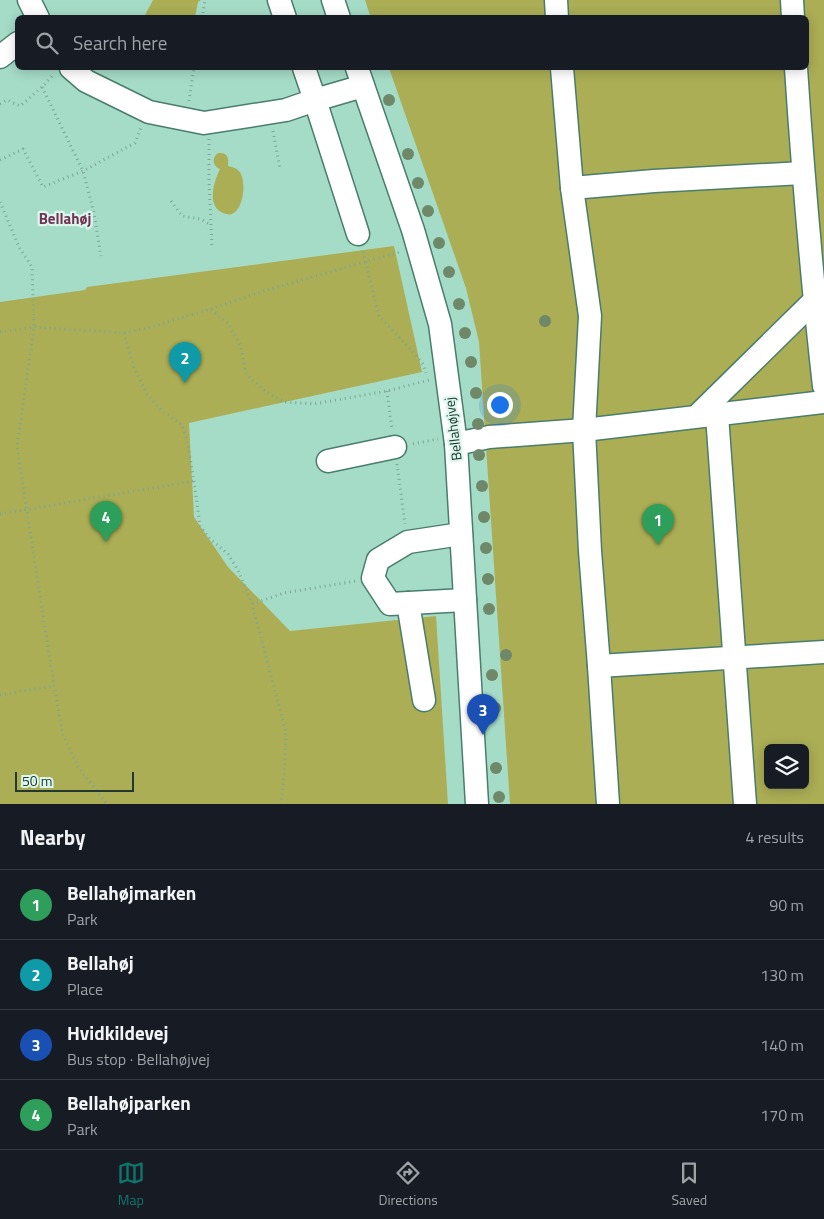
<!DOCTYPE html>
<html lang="en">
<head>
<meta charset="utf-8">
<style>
	:root { --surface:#171b24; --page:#20242c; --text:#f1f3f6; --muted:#9ea1a6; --line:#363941; --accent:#0f766e }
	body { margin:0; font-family:"Titillium Web",sans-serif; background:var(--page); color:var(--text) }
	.controls { position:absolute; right:15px; bottom:15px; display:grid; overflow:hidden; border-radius:8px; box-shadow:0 2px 12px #0003 }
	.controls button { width:45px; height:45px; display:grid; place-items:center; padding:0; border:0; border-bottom:1px solid var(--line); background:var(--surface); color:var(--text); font:25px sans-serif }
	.scale { position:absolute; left:15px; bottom:12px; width:119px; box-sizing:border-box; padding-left:5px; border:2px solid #223830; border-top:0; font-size:14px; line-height:18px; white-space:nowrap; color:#223830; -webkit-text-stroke:4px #dbf6ec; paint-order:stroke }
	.you { position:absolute; left:499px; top:404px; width:18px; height:18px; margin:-12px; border:4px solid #fff; border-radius:50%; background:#1a73e8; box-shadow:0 0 0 8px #1a73e833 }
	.badge { display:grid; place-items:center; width:32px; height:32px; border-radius:50%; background:var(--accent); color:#fff; font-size:16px; font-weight:700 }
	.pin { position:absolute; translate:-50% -41px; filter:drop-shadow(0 1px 2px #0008) }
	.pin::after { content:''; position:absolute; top:26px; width:18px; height:15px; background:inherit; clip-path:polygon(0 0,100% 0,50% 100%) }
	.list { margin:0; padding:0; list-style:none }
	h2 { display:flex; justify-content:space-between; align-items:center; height:65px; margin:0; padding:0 20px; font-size:21px }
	h2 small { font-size:16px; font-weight:400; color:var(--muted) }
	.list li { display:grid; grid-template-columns:32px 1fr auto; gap:15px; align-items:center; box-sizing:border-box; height:70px; padding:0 20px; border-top:1px solid var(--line) }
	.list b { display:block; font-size:19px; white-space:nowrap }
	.list p { margin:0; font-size:16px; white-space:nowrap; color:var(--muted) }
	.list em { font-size:16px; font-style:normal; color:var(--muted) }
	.icon { flex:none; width:28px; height:28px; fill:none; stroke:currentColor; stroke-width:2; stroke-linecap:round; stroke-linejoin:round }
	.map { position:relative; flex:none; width:824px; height:804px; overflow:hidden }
	.search { position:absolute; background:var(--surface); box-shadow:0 2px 12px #0003; left:15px; right:15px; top:15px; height:55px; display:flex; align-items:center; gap:12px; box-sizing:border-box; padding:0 18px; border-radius:8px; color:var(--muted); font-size:19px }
	.sheet { height:345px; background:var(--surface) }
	nav { display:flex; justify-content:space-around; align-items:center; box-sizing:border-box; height:70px; border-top:1px solid var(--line); background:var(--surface); font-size:14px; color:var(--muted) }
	nav a { display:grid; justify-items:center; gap:2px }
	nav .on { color:var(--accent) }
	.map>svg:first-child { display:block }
	.green { fill:#abae54; fill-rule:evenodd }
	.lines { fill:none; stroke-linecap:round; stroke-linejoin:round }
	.minor-casing { stroke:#497d6c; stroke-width:25 }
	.path { stroke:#7aa696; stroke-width:3; stroke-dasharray:1 4; stroke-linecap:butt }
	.minor { stroke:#fff; stroke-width:22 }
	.tree { fill:#6e8868 }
	.labels { text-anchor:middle; stroke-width:4.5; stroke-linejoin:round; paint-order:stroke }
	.street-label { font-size:14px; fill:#223830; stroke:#dbf6ec }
	.neighbourhood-label { font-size:15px; font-weight:bold; fill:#733253; stroke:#dbf6ec }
</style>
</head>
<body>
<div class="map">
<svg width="824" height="804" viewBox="0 0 824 804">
	<rect width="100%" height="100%" fill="#a5dcc8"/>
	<!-- green -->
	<g class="green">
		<path d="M153 0H201L198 2 195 17H144Z"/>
		<path d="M365 0H824V804H510L479 342 466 288 389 68H806V18H371ZM768 748H805V785H768Z"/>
		<path d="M218 153C228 152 229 158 228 166 232 167 236 168 239 171 247 180 244 209 232 214 229 215 225 214 221 212 207 204 214 181 220 169 213 166 211 158 218 153Z"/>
		<path d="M394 246 422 372 189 423 194 517 228 567 290 631 436 616 448 804H0V302L85 290 87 287Z"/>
	</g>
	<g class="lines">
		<!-- minor casing -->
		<g class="minor-casing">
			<g id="minor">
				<path d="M29 0 38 18"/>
				<path d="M279 0 285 18"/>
				<path d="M333 0 339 18"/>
				<path d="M556 0 557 18"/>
				<path d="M792 0 793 18"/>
				<path d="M0 57 18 43"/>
				<path d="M71 68 86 81 149 112 204 123 286 110 315 100 363 86"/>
				<path d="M304 68 315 100 358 234"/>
				<path d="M357 68 413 230 440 324 456 444 477 804"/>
				<path d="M562 68 572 188 590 316 584 430 590 551 599 666 608 804"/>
				<path d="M796 68C803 174 812 280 824 386"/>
				<path d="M572 188 654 181 803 173"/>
				<path d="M717 415 745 804"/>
				<path d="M697 416 821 294"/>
				<path d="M456 444 489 437 584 430 824 402"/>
				<path d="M328 461 395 447"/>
				<path d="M461 534 408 542 378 560 373 578 390 604 465 600"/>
				<path d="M408 603 424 700"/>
				<path d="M599 666 824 652"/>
			</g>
		</g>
		<!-- path -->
		<g class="path">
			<path d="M202 18 205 0"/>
			<path d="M42 87 83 171 94 213 101 256"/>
			<path d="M189 101 194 68"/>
			<path d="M0 104 7 100 20 106 42 87 54 74"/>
			<path d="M273 131 280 169"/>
			<path d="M209 139V180L212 248"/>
			<path d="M0 160 23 149 43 187 83 171 135 143 141 128"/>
			<path d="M171 201 182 216 201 219 211 225"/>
			<path d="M0 202 19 247 32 267 34 327 17 447 54 686 63 735 78 767 107 804"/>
			<path d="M363 252 379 316 415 354 423 364 426 373"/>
			<path d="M211 310 228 323 241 347 246 374 266 392 284 402 314 404 387 391 429 380"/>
			<path d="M0 332 34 327 124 333 155 326 210 309 267 290 400 252"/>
			<path d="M124 333 134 368 147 394 161 410 182 425 187 440 194 481 200 526 210 539 228 554 239 572 252 604 286 732 284 776 281 804"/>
			<path d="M387 391 392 430"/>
			<path d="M413 444 438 439"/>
			<path d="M397 464 405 524"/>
			<path d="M0 514 194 481"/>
			<path d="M252 604 284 593 356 581"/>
			<path d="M0 695 54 686"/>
		</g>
		<!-- minor -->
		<use href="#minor" class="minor"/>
	</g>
	<!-- trees -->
	<g class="tree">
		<circle cx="389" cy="100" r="6"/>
		<circle cx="408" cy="154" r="6"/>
		<circle cx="418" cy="183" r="6"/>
		<circle cx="428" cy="211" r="6"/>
		<circle cx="439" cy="243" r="6"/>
		<circle cx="449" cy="272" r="6"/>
		<circle cx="459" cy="304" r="6"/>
		<circle cx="545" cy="321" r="6"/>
		<circle cx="465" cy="333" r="6"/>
		<circle cx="471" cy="362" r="6"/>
		<circle cx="476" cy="393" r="6"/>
		<circle cx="478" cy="424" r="6"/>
		<circle cx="479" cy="455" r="6"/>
		<circle cx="482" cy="486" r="6"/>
		<circle cx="484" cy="517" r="6"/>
		<circle cx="486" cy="548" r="6"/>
		<circle cx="488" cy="579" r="6"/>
		<circle cx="489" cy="609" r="6"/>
		<circle cx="506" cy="655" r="6"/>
		<circle cx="492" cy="675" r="6"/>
		<circle cx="495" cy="708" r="6"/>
		<circle cx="496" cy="768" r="6"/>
		<circle cx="499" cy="797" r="6"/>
	</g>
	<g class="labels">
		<!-- street labels -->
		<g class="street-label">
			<text transform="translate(453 429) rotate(-97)" y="5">Bellahøjvej</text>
		</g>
		<!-- neighbourhood labels -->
		<g class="neighbourhood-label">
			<text x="65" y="224">Bellahøj</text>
		</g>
	</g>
</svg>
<div class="controls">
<button><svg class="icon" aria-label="layers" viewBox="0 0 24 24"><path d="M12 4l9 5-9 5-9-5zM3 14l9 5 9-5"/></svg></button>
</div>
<div class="scale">50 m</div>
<div class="you"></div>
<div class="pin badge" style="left:658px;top:545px;background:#2e9e5b">1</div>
<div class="pin badge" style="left:185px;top:383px;background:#0f9aa8">2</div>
<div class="pin badge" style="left:483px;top:735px;background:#1a4fb4">3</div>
<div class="pin badge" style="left:106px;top:542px;background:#2e9e5b">4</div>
<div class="search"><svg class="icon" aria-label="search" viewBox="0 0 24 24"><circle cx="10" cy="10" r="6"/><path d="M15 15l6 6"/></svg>Search here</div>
</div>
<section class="sheet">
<h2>Nearby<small>4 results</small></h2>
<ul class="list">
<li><span class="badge" style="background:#2e9e5b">1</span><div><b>Bellahøjmarken</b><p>Park</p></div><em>90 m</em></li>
<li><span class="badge" style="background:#0f9aa8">2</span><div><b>Bellahøj</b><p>Place</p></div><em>130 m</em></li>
<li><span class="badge" style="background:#1a4fb4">3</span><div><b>Hvidkildevej</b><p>Bus stop · Bellahøjvej</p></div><em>140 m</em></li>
<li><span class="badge" style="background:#2e9e5b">4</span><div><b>Bellahøjparken</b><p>Park</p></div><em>170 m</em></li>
</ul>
</section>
<nav>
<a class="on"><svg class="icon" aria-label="map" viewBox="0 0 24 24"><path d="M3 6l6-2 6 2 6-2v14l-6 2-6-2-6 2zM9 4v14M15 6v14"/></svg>Map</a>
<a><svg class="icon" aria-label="directions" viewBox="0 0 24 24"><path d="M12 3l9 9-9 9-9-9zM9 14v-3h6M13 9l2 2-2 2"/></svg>Directions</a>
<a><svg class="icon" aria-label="saved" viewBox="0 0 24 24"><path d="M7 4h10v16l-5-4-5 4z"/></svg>Saved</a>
</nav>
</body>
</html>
